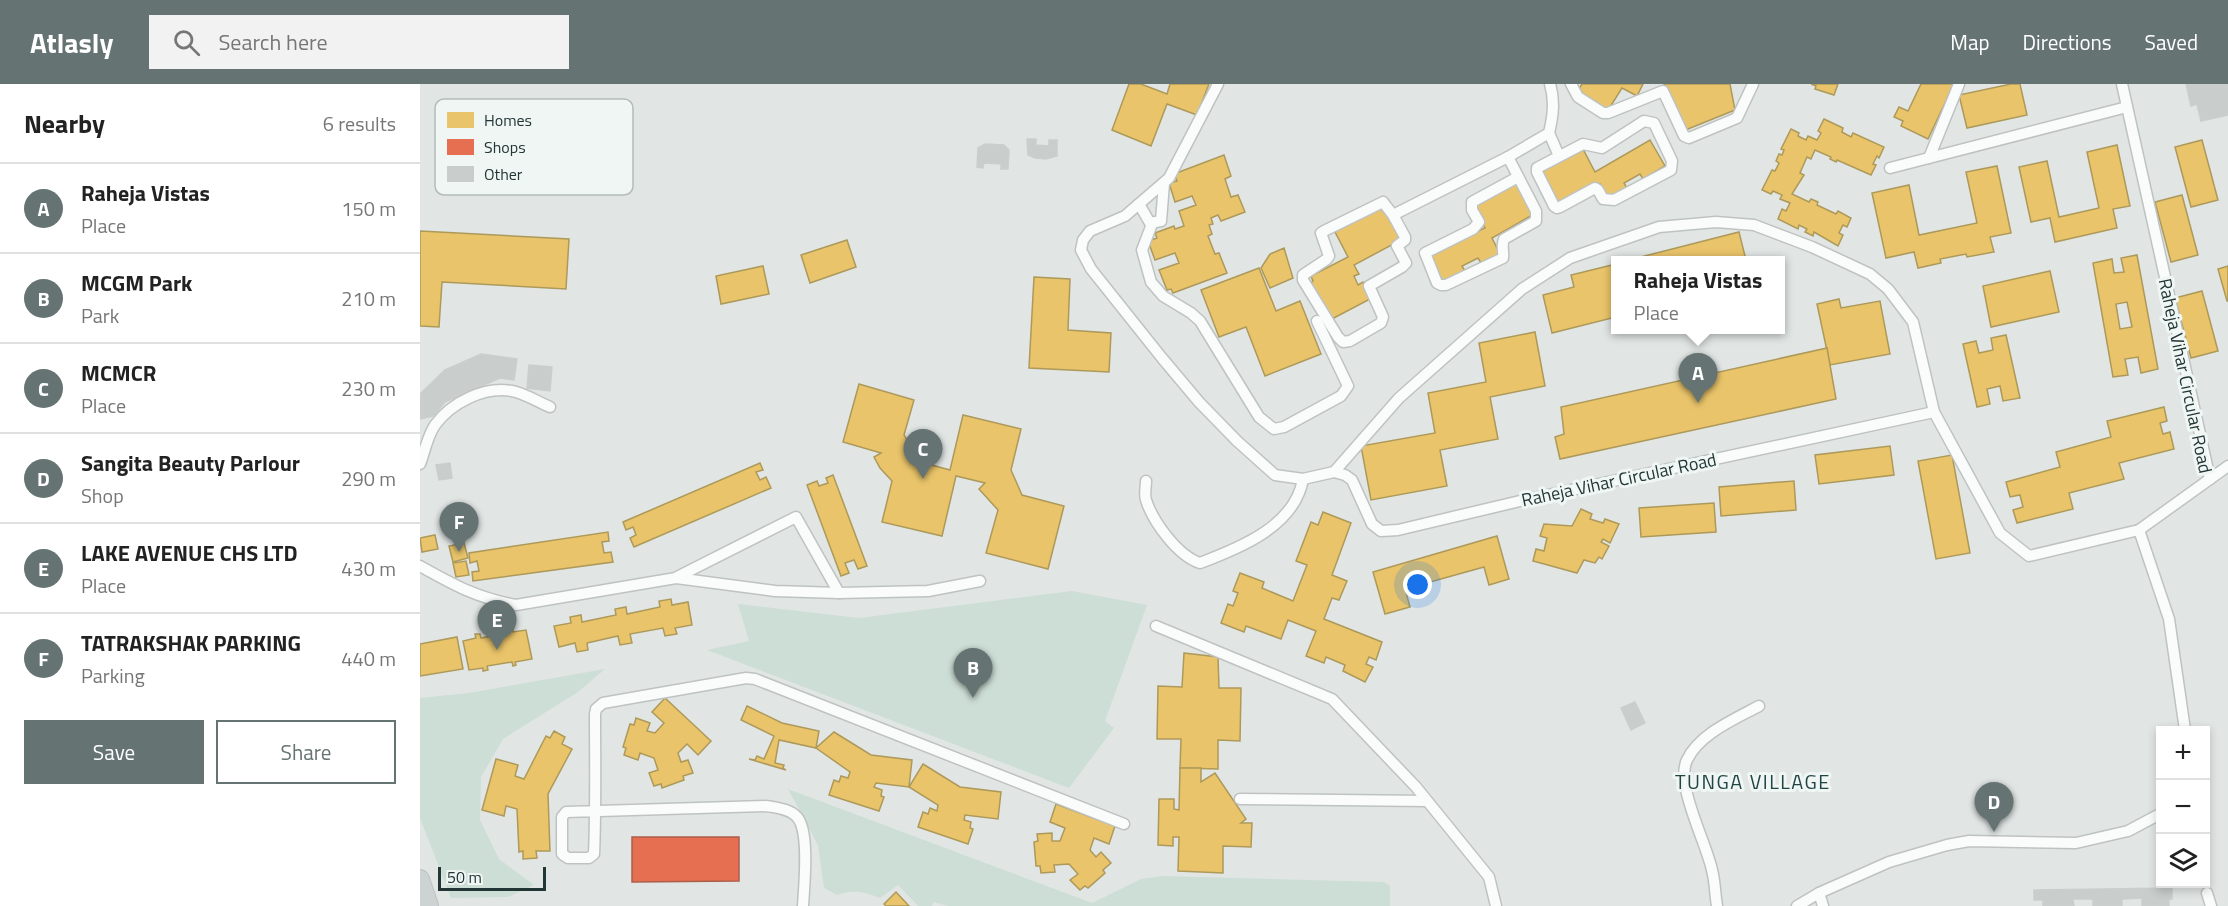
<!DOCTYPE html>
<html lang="en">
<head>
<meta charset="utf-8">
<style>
	:root { --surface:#fff; --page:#f2f2f2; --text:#222; --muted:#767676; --line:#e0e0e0; --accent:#657473 }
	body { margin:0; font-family:"Titillium Web",sans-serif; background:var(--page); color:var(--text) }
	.controls { position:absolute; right:18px; bottom:18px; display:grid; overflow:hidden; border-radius:0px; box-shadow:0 3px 9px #0003 }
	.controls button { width:54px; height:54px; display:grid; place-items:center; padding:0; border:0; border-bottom:2px solid var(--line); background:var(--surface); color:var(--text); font:30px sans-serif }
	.scale { position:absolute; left:18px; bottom:15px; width:108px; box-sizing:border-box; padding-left:6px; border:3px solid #223635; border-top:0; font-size:16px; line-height:21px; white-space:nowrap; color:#223635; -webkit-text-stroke:4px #eff6f4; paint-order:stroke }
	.you { position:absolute; left:998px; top:501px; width:21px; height:21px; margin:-15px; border:4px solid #fff; border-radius:50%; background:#1a73e8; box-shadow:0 0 0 9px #1a73e833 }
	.badge { display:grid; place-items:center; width:39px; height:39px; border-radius:50%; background:var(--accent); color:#fff; font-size:20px; font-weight:700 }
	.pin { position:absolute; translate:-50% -50px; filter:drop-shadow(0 2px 3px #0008) }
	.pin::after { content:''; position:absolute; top:32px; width:21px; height:18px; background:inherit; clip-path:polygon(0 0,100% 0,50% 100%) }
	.popup { position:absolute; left:1191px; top:172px; width:174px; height:78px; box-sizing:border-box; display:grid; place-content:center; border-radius:0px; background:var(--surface); filter:drop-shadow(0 2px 4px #0005); font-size:20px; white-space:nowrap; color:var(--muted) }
	.popup b { font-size:22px; color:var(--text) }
	.popup::after { content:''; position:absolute; left:50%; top:100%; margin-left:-12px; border:12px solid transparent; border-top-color:var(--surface) }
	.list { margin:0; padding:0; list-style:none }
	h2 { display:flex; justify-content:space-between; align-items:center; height:78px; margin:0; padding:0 24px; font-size:26px }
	h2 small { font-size:20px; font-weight:400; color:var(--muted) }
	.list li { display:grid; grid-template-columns:39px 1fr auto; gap:18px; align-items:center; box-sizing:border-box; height:90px; padding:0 24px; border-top:2px solid var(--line) }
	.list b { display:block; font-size:22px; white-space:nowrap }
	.list p { margin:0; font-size:20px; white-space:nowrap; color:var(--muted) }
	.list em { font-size:20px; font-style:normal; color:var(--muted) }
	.actions { display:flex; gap:12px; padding:18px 24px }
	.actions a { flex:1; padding:14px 0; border:2px solid var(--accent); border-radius:0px; text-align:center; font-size:21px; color:var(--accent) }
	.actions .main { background:var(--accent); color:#fff }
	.icon { flex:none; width:33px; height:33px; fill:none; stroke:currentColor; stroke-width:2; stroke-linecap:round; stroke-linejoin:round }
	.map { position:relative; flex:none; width:1808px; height:822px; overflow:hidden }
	header { display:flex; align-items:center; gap:36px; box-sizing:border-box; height:84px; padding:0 30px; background:var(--accent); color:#fff }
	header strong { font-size:28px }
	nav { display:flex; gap:33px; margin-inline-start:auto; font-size:21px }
	.search { width:420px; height:54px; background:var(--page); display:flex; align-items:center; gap:15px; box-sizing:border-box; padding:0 21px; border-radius:0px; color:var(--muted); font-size:22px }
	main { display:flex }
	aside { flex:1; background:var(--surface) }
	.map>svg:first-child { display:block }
	.green { fill:#ccded5 }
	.homes { fill:#e9c46a; stroke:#ad995a; stroke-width:1.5; fill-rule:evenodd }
	.shops { fill:#e76f51; stroke:#ac5e49; stroke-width:1.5 }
	.building { fill:#c9cdcc; stroke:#cacfce; stroke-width:1.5 }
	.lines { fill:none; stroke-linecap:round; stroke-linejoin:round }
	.street-casing { stroke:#bec3c2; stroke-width:13 }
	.primary-casing { stroke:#bcc3c2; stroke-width:20 }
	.street { stroke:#fafbfb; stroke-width:10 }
	.primary { stroke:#cdd3d2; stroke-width:18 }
	.labels { text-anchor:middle; stroke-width:6; stroke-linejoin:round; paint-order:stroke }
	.street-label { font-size:18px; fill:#223635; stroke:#eff6f4 }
	.neighbourhood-label { font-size:20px; letter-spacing:1.5px; fill:#214544; stroke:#eff6f4 }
	.key { fill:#eff6f4; stroke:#b2bcbb; stroke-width:1.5 }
	.key-label { font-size:16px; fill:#223635 }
</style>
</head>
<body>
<header>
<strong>Atlasly</strong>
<div class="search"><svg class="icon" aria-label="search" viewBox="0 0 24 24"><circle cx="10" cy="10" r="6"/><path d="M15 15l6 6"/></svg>Search here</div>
<nav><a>Map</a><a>Directions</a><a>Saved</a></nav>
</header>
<main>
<aside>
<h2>Nearby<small>6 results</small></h2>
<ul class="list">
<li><span class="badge">A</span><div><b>Raheja Vistas</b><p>Place</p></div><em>150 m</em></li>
<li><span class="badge">B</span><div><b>MCGM Park</b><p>Park</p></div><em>210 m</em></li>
<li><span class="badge">C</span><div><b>MCMCR</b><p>Place</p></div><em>230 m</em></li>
<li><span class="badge">D</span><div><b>Sangita Beauty Parlour</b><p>Shop</p></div><em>290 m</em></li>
<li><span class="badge">E</span><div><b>LAKE AVENUE CHS LTD</b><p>Place</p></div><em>430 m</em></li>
<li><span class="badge">F</span><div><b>TATRAKSHAK PARKING</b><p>Parking</p></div><em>440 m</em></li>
</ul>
<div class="actions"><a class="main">Save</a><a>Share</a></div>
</aside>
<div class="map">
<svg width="1808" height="822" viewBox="0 0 1808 822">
	<rect width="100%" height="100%" fill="#e1e6e5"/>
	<!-- green -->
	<g class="green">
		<path d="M652 507 727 521 685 637 694 644 649 704 287 566 329 557 318 520 439 534Z"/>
		<path d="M185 585 158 608 83 655 61 693 60 736 79 775 114 801 88 813 31 814 0 734V614L49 609Z"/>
		<path d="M368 705 672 819 721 795 743 792 964 798 970 802V822H528L514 818 512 822H498L478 801 460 814C445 808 434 805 417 811L404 804 398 761Z"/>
	</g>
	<!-- homes -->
	<g class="homes">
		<path d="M709 0H721L747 10 750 0H789L777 31 747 20 731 62 692 46Z"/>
		<path d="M1162 0H1223L1217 12 1202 4 1187 28 1158 6Z"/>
		<path d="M1244 0H1310L1315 26 1263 47Z"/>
		<path d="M1391 0H1418L1414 11 1395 5 1396 2Z"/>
		<path d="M1501 0H1534L1508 55 1481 42 1483 37 1474 33 1479 23 1488 27Z"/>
		<path d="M1591 0H1600L1607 31 1547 44 1539 11Z"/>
		<path d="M1404 35 1423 44 1422 48 1431 53 1433 49 1464 63 1459 74 1457 72 1453 80 1456 81 1451 91 1417 76 1416 78 1410 75 1411 73 1395 66 1391 75 1387 73 1380 89 1384 91 1372 110 1389 118 1391 115 1398 118 1397 121 1416 130 1418 127 1431 134 1427 143 1423 141 1419 149 1423 151 1418 162 1394 148 1393 152 1385 148 1387 145 1379 141 1378 145 1358 135 1362 125 1366 127 1370 119 1360 115 1362 111 1353 107 1351 110 1342 106 1352 86 1355 87 1359 79 1356 77 1359 70 1362 71 1364 66 1361 65 1371 45 1379 49 1378 52 1386 56 1388 52 1397 56 1401 49 1398 47Z"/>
		<path d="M1230 56 1245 82 1223 95 1220 90 1204 99 1207 104 1189 115 1180 100 1137 122 1120 87 1163 65 1175 88Z"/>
		<path d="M1782 56 1798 116 1771 123 1755 63Z"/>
		<path d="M1697 61 1710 122 1693 125 1697 144 1635 158 1630 134 1611 138 1599 83 1627 77 1639 133 1679 124 1667 68Z"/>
		<path d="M804 71 811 92 805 95 811 113 818 111 825 128 801 137 798 131 791 134 793 140 789 141 792 150 788 152 795 170 799 169 807 189 753 209 751 205 747 206 739 186 759 179 755 169 735 176 728 157 737 154 735 149 754 142 755 145 764 142 759 127 776 121 772 112 755 118 749 99 757 97 754 90Z"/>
		<path d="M1577 82 1591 149 1570 153 1574 168 1547 173 1546 170 1520 175 1521 179 1498 184 1494 168 1466 174 1452 109 1489 101 1499 151 1557 139 1546 88Z"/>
		<path d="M1095 97 1114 130 1072 154 1080 170 1061 179 1058 174 1042 182 1045 187 1022 199 1008 171 1065 144 1053 121Z"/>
		<path d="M1762 111 1778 171 1751 178 1735 118Z"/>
		<path d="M962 120 981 156 934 181 939 190 934 192 938 201 943 198 952 214 912 235 888 200 893 197 891 192 928 173 914 146 933 136 934 138 940 135 938 133Z"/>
		<path d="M0 147 149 155 146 205 22 198 19 243 0 242Z"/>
		<path d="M1319 148 1326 176H1209Z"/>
		<path d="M427 156 436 183 390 199 381 171Z"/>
		<path d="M864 164 873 194 850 204 841 184 850 170Z"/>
		<path d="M1717 171 1738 285 1721 289 1718 273 1705 275 1708 291 1693 293 1673 179 1692 175 1694 189 1704 188 1701 174ZM1707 218 1712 243 1700 245 1696 220Z"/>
		<path d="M1196 180V233L1132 249 1123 211 1154 203 1151 191Z"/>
		<path d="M343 182 349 210 301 220 296 192Z"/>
		<path d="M1808 182V217H1807L1798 185Z"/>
		<path d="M839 184 856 227 880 217 901 270 845 292 826 243 799 253 781 206Z"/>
		<path d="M1630 187 1639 228 1571 243 1563 202Z"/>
		<path d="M614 193 650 195 648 246 691 249 689 288 609 284Z"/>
		<path d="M1782 207 1798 267 1771 274 1755 214Z"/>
		<path d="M1419 215 1421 224 1460 217 1470 270 1410 281 1397 220Z"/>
		<path d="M1115 248 1125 302 1070 313 1078 355 1020 366 1027 402 951 416 941 362 1015 349 1008 309 1066 298 1059 259Z"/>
		<path d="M1586 251 1600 314 1583 317 1580 302 1567 305 1570 320 1557 323 1543 260 1556 257 1559 269 1573 266 1571 254Z"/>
		<path d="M1407 264 1416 315 1140 375 1135 353 1144 350 1141 323Z"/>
		<path d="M439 300 494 316 484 351 501 378 530 386 543 331 601 345 591 386 602 411 644 422 628 485 566 469 578 426 559 405 565 399 536 392 522 452 462 438 472 397 460 384 454 373 461 369 423 358Z"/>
		<path d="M1744 323 1747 337 1740 339 1743 350 1750 348 1754 365 1699 379 1704 395 1649 409 1653 425 1597 439 1593 426 1603 423 1600 411 1590 413 1586 398 1640 383 1636 368 1691 353 1687 337Z"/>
		<path d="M1470 362 1474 391 1399 400 1395 371Z"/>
		<path d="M1532 371 1550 469 1516 475 1498 377Z"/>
		<path d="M340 379 343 386 336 388 340 396 346 393 351 404 214 463 210 454 216 451 213 443 206 446 203 438Z"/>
		<path d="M413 391 447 482 438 485 434 476 425 479 429 489 421 492 387 401 397 397 399 402 408 399 406 394Z"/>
		<path d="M1374 397 1376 426 1301 432 1299 403Z"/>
		<path d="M1294 419 1296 448 1221 453 1219 424Z"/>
		<path d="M1161 425 1172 430 1170 435 1183 439 1185 435 1199 440 1190 459 1183 455 1181 458 1189 462 1182 475 1179 473 1175 479 1164 476 1157 489 1113 477 1116 465 1124 467 1127 454 1120 452 1124 440 1152 442Z"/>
		<path d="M903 428 931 439 912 491 927 497 919 516 912 514 904 535 962 558 956 576 949 573 946 580 953 583 945 598 923 587 925 581 906 573 904 579 886 572 896 547 868 536 861 555 826 542 824 548 801 539 808 520 813 522 818 509 813 507 820 489 844 498 842 504 873 517 887 481 876 477 891 438 898 441Z"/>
		<path d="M188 448 189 457 182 458 184 469 191 468 193 478 53 497 52 488 59 487 57 477 50 479 49 469Z"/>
		<path d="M15 451 18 465 2 468 0 454Z"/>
		<path d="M1077 452 1089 495 1069 501 1064 483 985 505 990 523 965 530 953 488Z"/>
		<path d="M44 459 48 474 33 478 29 462Z"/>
		<path d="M46 477 49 491 36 493 33 479Z"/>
		<path d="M251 515 252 521 268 518 272 541 255 544 257 550 245 552 243 544 210 550 212 559 200 561 198 552 167 559 168 566 157 568 155 559 139 563 134 542 151 539 150 533 161 531 162 538 196 531 195 525 206 523 207 530 240 523 239 517Z"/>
		<path d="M93 545V548L106 546 112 575 95 578 96 581 93 582 92 578 67 582 68 586 63 587V584L49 586 43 557 56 554 55 550H60L61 554 86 549V546Z"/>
		<path d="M37 553 43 585 0 592V560Z"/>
		<path d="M764 569 798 573 799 604H821L820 657 798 656V685L760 684 761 655H737L738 602 762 603Z"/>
		<path d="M245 614 291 657 278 671 267 660 258 669 261 678 268 676 273 689 263 692 264 696 242 704 241 700 234 702 229 689 238 686 234 674 220 669 218 676 204 671 206 664 203 663 210 640 214 641 216 634 230 639 227 647 235 649 244 639 232 628Z"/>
		<path d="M327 622 362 639 399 647 396 664 359 656 355 679 364 681 363 684 366 686 329 675 335 676 337 672 344 675 354 652 321 636Z"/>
		<path d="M134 647 145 653 142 660 152 665 128 710 130 767H116L117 774 103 775V767L99 768 97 725 86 722 84 732 62 726 76 675 98 681 95 692 104 695 126 652 130 654Z"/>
		<path d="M414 648 451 671 492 676 489 703 456 699 454 703 462 706 461 712 464 713 459 727 409 711 414 696 419 698 421 692 428 694 430 688 396 664Z"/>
		<path d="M503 680 540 703 581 708 578 735 545 731 544 736 551 738 550 744 553 745 548 760 498 743 503 728 508 730 510 724 517 727 518 721 489 703Z"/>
		<path d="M760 684H781V698L795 689 826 735 821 739H832L831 763 803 762V789L758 787 759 753H753V762L738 761 739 715H754V725L759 726Z"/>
		<path d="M636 720 695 742 689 760 674 754 670 766 676 773 681 768 691 779 683 786 685 789 668 804 665 802 660 806 650 796 658 790 649 780 634 781 635 788 621 789 620 782H616L614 758 618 757 617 750 632 749V757H640L645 744 630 738Z"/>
		<path d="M476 808 489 822H466L464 820Z"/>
	</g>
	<!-- shops -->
	<path class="shops" d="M212 753H319V797L212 798Z"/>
	<!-- building -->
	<g class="building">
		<path d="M1766 0H1808V31L1781 37 1777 20 1771 22Z"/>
		<path d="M607 55H616V61L629 62V56H637V72L626 75 615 74 608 71Z"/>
		<path d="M565 60 584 61 589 66 588 85H581V80L564 79 563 84 557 83 558 64Z"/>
		<path d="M61 270 97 275 94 296 80 294 25 318 13 332 0 335V310L25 286Z"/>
		<path d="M109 281 132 283 130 307 107 304Z"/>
		<path d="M30 379 32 394 19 396 16 381Z"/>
		<path d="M1215 618 1225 639 1211 646 1201 624Z"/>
		<path d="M1752 804V815H1749V822H1722V814L1702 815V822H1673V815H1653L1654 822H1623V816H1614V806Z"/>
	</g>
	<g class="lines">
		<!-- street casing -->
		<g class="street-casing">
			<g id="street">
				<path d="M798 0 749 94 705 132 670 147 663 156 661 166 671 185 742 274 779 318 817 357 855 391 883 395 914 388 925 391 932 396 952 440 961 447 978 446 1100 417 1514 328 1580 449 1609 472 1719 446 1808 382"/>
				<path d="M1151 0 1158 13 1183 29H1188L1243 7 1264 52 1269 54 1317 34 1333 0"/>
				<path d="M1702 0 1790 395"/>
				<path d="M1224 37 1234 39 1252 77 1251 86 1194 116 1183 115 1178 106 1175 104 1140 123 1137 124 1134 122 1117 88V84L1163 60 1182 64Z"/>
				<path d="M1129 49 1139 72"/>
				<path d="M1088 73 1116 127V137L1084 155C1081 162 1084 167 1083 174L1026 201H1021L1017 199 1005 169 1053 145 1059 138 1052 126V118L1098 93"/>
				<path d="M1509 74 1539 0"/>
				<path d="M1470 84 1707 23"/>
				<path d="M719 120 730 139 741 137 744 99"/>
				<path d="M973 131 963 118 904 147 901 149 909 172 907 175 883 191V196L918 253 923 258 930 257 961 239 963 233 949 202 982 183 986 179 977 162 985 156V153L973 131 1088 73 1129 49C1133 32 1135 17 1130 0"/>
				<path d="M732 140 722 166 731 198 743 212 771 229 780 237 839 333 854 345 864 343 921 312 928 302 897 237"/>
				<path d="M0 380C5 367 7 353 15 341 31 319 64 302 92 307 104 309 118 318 130 323"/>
				<path d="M914 388 979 314 1102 205 1150 174 1239 143 1296 138 1334 141 1392 163 1450 190 1468 205 1493 238 1514 328"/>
				<path d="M726 397C726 403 724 410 726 416 733 438 758 472 780 479 820 464 875 442 883 395"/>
				<path d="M1719 446 1749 535 1765 646"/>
				<path d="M0 482C34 501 57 514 96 521L256 494 355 507 419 509 508 507 560 497"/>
				<path d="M257 493 376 433 419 509"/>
				<path d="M736 542 912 615 996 703 1069 793 1076 822"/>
				<path d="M820 715 1007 717"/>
				<path d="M1399 809 1403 822"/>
				<path d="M1787 809 1791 822"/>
				<path d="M383 822C384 803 390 747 377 733 370 725 357 724 347 722L146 728 142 733V770L148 774H169L174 770C176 723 175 677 175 630L176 625 183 619 326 594 335 595 704 740"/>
				<path d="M1297 822C1295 810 1295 797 1292 786 1286 758 1255 700 1267 676 1279 650 1315 635 1339 622"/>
				<path d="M1377 822 1399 809 1469 778 1527 761 1549 757 1656 759 1708 747 1740 730"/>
			</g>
		</g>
		<!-- primary casing -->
		<g class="primary-casing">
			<path id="primary" d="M0 795 9 822"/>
		</g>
		<!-- street -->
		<use href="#street" class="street"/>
		<!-- primary -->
		<use href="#primary" class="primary"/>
	</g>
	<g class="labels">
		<!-- street labels -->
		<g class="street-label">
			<text transform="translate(1765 292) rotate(78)" y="6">Raheja Vihar Circular Road</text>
			<text transform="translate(1199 396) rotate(-12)" y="6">Raheja Vihar Circular Road</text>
		</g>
		<!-- neighbourhood labels -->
		<g class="neighbourhood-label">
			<text x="1333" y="705">TUNGA VILLAGE</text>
		</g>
	</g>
	<!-- legend -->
	<rect x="15" y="15" width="198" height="96" rx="9" class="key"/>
	<rect x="27" y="28" width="27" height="16" fill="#e9c46a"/>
	<rect x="27" y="55" width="27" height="16" fill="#e76f51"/>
	<rect x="27" y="82" width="27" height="16" fill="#c9cdcc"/>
	<g class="key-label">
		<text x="64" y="42">Homes</text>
		<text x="64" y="69">Shops</text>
		<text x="64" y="96">Other</text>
	</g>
</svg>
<div class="controls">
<button>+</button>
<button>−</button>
<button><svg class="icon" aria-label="layers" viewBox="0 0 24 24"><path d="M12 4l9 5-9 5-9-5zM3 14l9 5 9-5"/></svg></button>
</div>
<div class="scale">50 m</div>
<div class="you"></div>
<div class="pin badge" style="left:1278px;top:319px">A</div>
<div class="popup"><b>Raheja Vistas</b>Place</div>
<div class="pin badge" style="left:553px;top:614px">B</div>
<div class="pin badge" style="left:503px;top:395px">C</div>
<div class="pin badge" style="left:1574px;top:748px">D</div>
<div class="pin badge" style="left:77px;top:566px">E</div>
<div class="pin badge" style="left:39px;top:468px">F</div>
</div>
</main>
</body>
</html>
